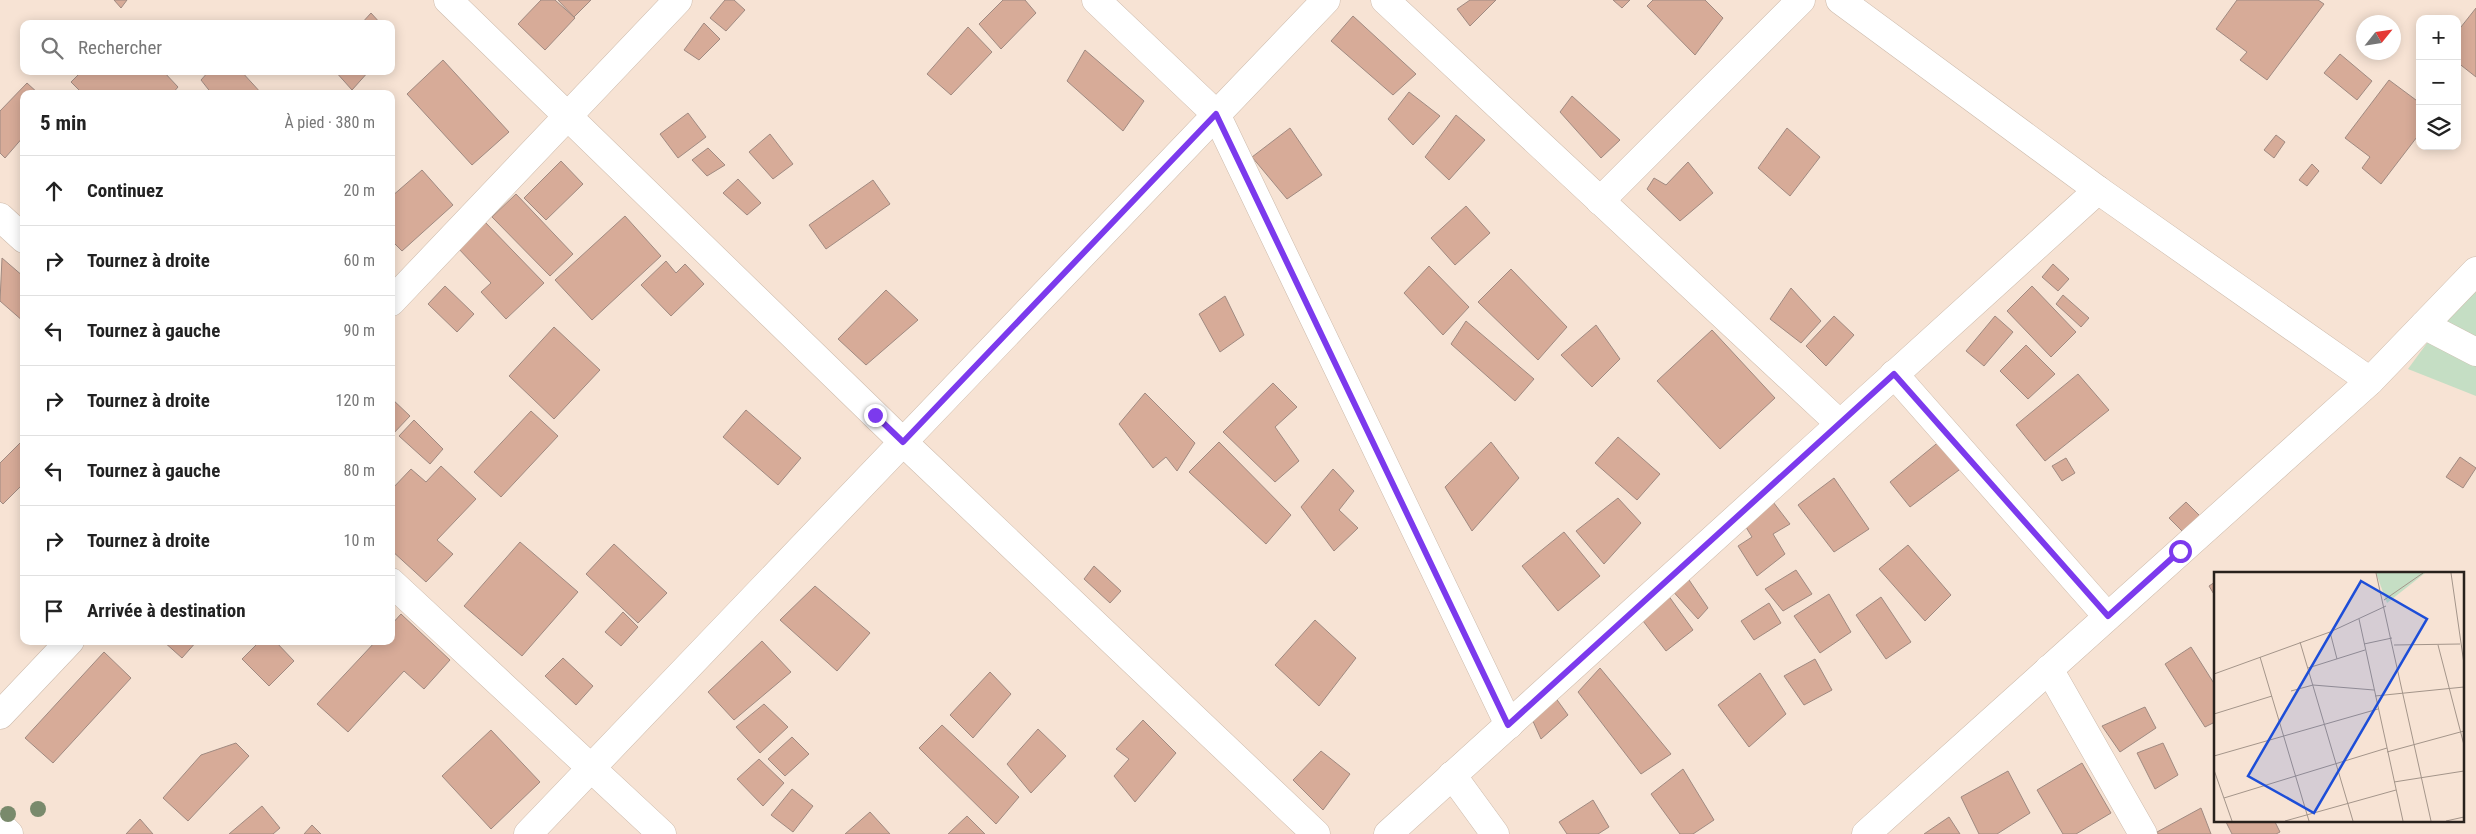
<!DOCTYPE html>
<html lang="fr">
<head>
<meta charset="utf-8">
<style>
	:root { --surface:#fff; --page:#f2f2f2; --text:#222; --muted:#767676; --line:#e0e0e0 }
	body { margin:0; font-family:"Roboto Condensed",sans-serif; background:var(--page); color:var(--text) }
	.controls { position:absolute; right:15px; top:15px; display:grid; overflow:hidden; border-radius:10px; box-shadow:0 2px 12px #0003 }
	.controls button { width:45px; height:45px; display:grid; place-items:center; padding:0; border:0; border-bottom:1px solid var(--line); background:var(--surface); color:var(--text); font:25px sans-serif }
	.compass { position:absolute; left:2356px; top:15px; width:45px; height:45px; border-radius:50%; background:var(--surface); box-shadow:0 2px 12px #0003; rotate:60deg }
	.stop { position:absolute; width:15px; height:15px; margin:-11px; border:4px solid #7c3aed; border-radius:50%; background:#fff }
	.stop.end { background:#7c3aed; border-color:#fff; box-shadow:0 1px 5px #0008 }
	.list { margin:0; padding:0; list-style:none }
	h2 { display:flex; justify-content:space-between; align-items:center; height:65px; margin:0; padding:0 20px; font-size:21px }
	h2 small { font-size:16px; font-weight:400; color:var(--muted) }
	.list li { display:grid; grid-template-columns:32px 1fr auto; gap:15px; align-items:center; box-sizing:border-box; height:70px; padding:0 20px; border-top:1px solid var(--line) }
	.list b { display:block; font-size:19px; white-space:nowrap }
	.list em { font-size:16px; font-style:normal; color:var(--muted) }
	.icon { flex:none; width:28px; height:28px; fill:none; stroke:currentColor; stroke-width:2; stroke-linecap:round; stroke-linejoin:round }
	.map { position:relative; flex:none; width:2476px; height:834px; overflow:hidden }
	.search { position:absolute; background:var(--surface); box-shadow:0 2px 12px #0003; left:20px; top:20px; width:375px; height:55px; display:flex; align-items:center; gap:12px; box-sizing:border-box; padding:0 18px; border-radius:10px; color:var(--muted); font-size:19px }
	.panel { position:absolute; background:var(--surface); box-shadow:0 2px 12px #0003; left:20px; top:90px; width:375px; height:555px; border-radius:10px }
	.map>svg:first-child { display:block }
	.green { fill:#c5dec4 }
	.building { fill:#d7ab98; stroke:#a08a81 }
	.lines { fill:none; stroke-linecap:round; stroke-linejoin:round }
	.street-casing { stroke:#cdbbac; stroke-width:29 }
	.secondary-casing { stroke:#cdbbac; stroke-width:29 }
	.street { stroke:#fff; stroke-width:28 }
	.secondary { stroke:#fff; stroke-width:28 }
	.tree { fill:#798a6c }
	.route { stroke:#7c3aed; stroke-width:6 }
	.inset-road { fill:none; stroke:#a4958a; stroke-width:1 }
	.view { fill:#1d4ed8; fill-opacity:0.15; stroke:#1d4ed8; stroke-width:2.5 }
	.inset-edge { fill:none; stroke:#28211c; stroke-width:2.5 }
</style>
</head>
<body>
<div class="map">
<svg width="2476" height="834" viewBox="0 0 2476 834">
	<rect width="100%" height="100%" fill="#f7e3d4"/>
	<!-- green -->
	<path class="green" d="M2476 276V396L2408 369Z"/>
	<!-- building -->
	<g class="building">
		<path d="M114 0H127L121 8Z"/>
		<path d="M541 0H555L575 18 545 50 518 24Z"/>
		<path d="M558 0H591L574 17Z"/>
		<path d="M725 0H734L745 10 726 31 710 18Z"/>
		<path d="M1003 0H1025L1036 13 1001 49 979 24Z"/>
		<path d="M1470 0H1496L1470 26 1457 9Z"/>
		<path d="M1613 0H1630L1622 8Z"/>
		<path d="M1653 0H1705L1723 18 1695 55 1647 6Z"/>
		<path d="M2237 0H2318L2324 4 2267 80 2240 60 2247 52 2216 29Z"/>
		<path d="M2476 8V77L2457 62V32Z"/>
		<path d="M371 13 381 24H361Z"/>
		<path d="M1353 16 1416 74 1393 95 1331 41Z"/>
		<path d="M704 23 720 39 699 60 684 50Z"/>
		<path d="M968 27 992 52 951 95 927 74Z"/>
		<path d="M1085 50 1144 101 1123 131 1067 81Z"/>
		<path d="M2340 54 2372 81 2357 100 2324 73Z"/>
		<path d="M443 60 509 132 472 165 407 94Z"/>
		<path d="M82 71H163L178 87 172 94H137L134 90 131 94H83L71 82Z"/>
		<path d="M209 71H241L262 94H212L201 80Z"/>
		<path d="M335 71H369L352 90Z"/>
		<path d="M2389 80 2420 103V133L2381 184 2362 168 2370 157 2345 138Z"/>
		<path d="M27 83 39 94H24V136L5 158 0 153V111Z"/>
		<path d="M1409 92 1440 116 1413 145 1388 119Z"/>
		<path d="M1572 96 1620 140 1601 158 1560 112Z"/>
		<path d="M688 113 706 137 678 158 660 134Z"/>
		<path d="M1456 115 1485 140 1449 180 1425 157Z"/>
		<path d="M1290 128 1322 175 1287 199 1252 157Z"/>
		<path d="M1787 128 1820 157 1790 196 1758 168Z"/>
		<path d="M770 134 793 164 773 179 749 152Z"/>
		<path d="M2276 135 2285 142 2274 158 2264 150Z"/>
		<path d="M708 148 725 165 707 176 692 160Z"/>
		<path d="M561 161 583 184 546 220 524 198Z"/>
		<path d="M1688 162 1713 193 1680 221 1647 189 1654 178 1666 185Z"/>
		<path d="M2312 164 2319 171 2307 186 2299 180Z"/>
		<path d="M422 170 453 205 402 251 391 240V197Z"/>
		<path d="M738 179 761 203 747 215 723 193Z"/>
		<path d="M873 180 890 204 826 249 809 225Z"/>
		<path d="M516 194 573 254 550 276 492 217Z"/>
		<path d="M1466 206 1490 233 1455 265 1431 238Z"/>
		<path d="M625 216 661 256 592 320 555 280Z"/>
		<path d="M484 221 544 283 506 319 481 292 491 283 457 247Z"/>
		<path d="M2 258 24 277V322L0 301Z"/>
		<path d="M666 261 676 273 685 264 704 284 671 316 641 285Z"/>
		<path d="M2053 264 2069 279 2058 291 2042 277Z"/>
		<path d="M1429 266 1469 307 1443 335 1404 293Z"/>
		<path d="M1511 269 1567 327 1538 360 1478 302Z"/>
		<path d="M445 286 474 314 457 332 428 304Z"/>
		<path d="M2032 286 2076 332 2051 357 2007 311Z"/>
		<path d="M1791 288 1821 321 1801 343 1770 319Z"/>
		<path d="M886 290 918 320 866 365 838 339Z"/>
		<path d="M2063 295 2089 318 2081 327 2056 304Z"/>
		<path d="M1225 296 1244 335 1220 352 1199 314Z"/>
		<path d="M1834 316 1854 335 1826 366 1806 346Z"/>
		<path d="M1995 316 2013 332 1984 366 1966 351Z"/>
		<path d="M1466 321 1534 379 1515 401 1451 344Z"/>
		<path d="M1596 325 1620 359 1592 387 1561 355Z"/>
		<path d="M554 327 600 370 554 419 509 376Z"/>
		<path d="M1712 330 1775 398 1720 449 1657 381Z"/>
		<path d="M2026 345 2055 374 2028 399 2000 371Z"/>
		<path d="M2078 374 2109 410 2045 461 2016 425Z"/>
		<path d="M1273 383 1297 407 1275 427 1299 461 1275 482 1223 432Z"/>
		<path d="M1145 393 1195 443 1177 471 1166 457 1153 468 1119 424Z"/>
		<path d="M391 398 410 416 391 436Z"/>
		<path d="M746 410 801 458 778 485 723 437Z"/>
		<path d="M531 411 558 436 501 497 474 472Z"/>
		<path d="M414 420 443 449 430 464 399 436Z"/>
		<path d="M1618 437 1660 474 1637 500 1595 463Z"/>
		<path d="M24 439V483L3 504 0 501V463Z"/>
		<path d="M1941 440 1963 467 1910 507 1890 482Z"/>
		<path d="M1219 442 1291 515 1266 544 1189 472Z"/>
		<path d="M1491 442 1519 478 1472 531 1445 487Z"/>
		<path d="M2460 457 2476 468 2463 488 2446 477Z"/>
		<path d="M2066 458 2075 473 2062 481 2052 466Z"/>
		<path d="M441 466 476 499 437 540 453 554 426 582 391 550V490L411 469 426 482Z"/>
		<path d="M1333 469 1354 491 1339 510 1358 528 1334 551 1301 507Z"/>
		<path d="M1834 478 1869 529 1834 552 1798 505Z"/>
		<path d="M1618 498 1641 523 1604 564 1576 531Z"/>
		<path d="M1770 498 1790 524 1773 534 1785 554 1757 576 1738 546 1752 537 1741 519Z"/>
		<path d="M2186 502 2201 517 2185 534 2169 518Z"/>
		<path d="M1564 532 1600 576 1558 611 1522 566Z"/>
		<path d="M520 542 578 592 522 656 464 606Z"/>
		<path d="M614 544 667 593 638 623 586 574Z"/>
		<path d="M1908 545 1951 595 1925 621 1879 569Z"/>
		<path d="M1094 566 1121 591 1110 603 1084 579Z"/>
		<path d="M1796 570 1812 594 1783 611 1765 589Z"/>
		<path d="M1685 574 1708 608 1698 619 1669 587Z"/>
		<path d="M2215 582V596L2209 586Z"/>
		<path d="M815 586 870 633 837 671 780 620Z"/>
		<path d="M1829 594 1851 632 1820 653 1794 616Z"/>
		<path d="M1668 595 1693 630 1666 651 1640 617Z"/>
		<path d="M1881 597 1911 642 1886 659 1856 615Z"/>
		<path d="M1769 603 1781 623 1754 640 1741 621Z"/>
		<path d="M623 612 638 627 621 646 605 632Z"/>
		<path d="M401 614 450 660 424 689 404 671 348 732 317 704 376 641H391V625Z"/>
		<path d="M1315 620 1356 658 1319 706 1275 665Z"/>
		<path d="M163 641H197L182 658Z"/>
		<path d="M260 641H275L294 661 269 686 242 659Z"/>
		<path d="M762 641 791 672 734 720 708 692Z"/>
		<path d="M2191 647 2215 685V722L2205 727 2165 664Z"/>
		<path d="M104 652 131 678 53 763 25 738Z"/>
		<path d="M563 658 593 686 576 705 545 676Z"/>
		<path d="M1815 659 1832 690 1804 705 1784 676Z"/>
		<path d="M1600 668 1671 754 1641 774 1578 692Z"/>
		<path d="M990 672 1011 694 973 738 950 715Z"/>
		<path d="M1760 673 1786 714 1749 747 1718 705Z"/>
		<path d="M1555 697 1568 715 1541 739 1532 719Z"/>
		<path d="M764 704 788 727 760 753 736 727Z"/>
		<path d="M2145 707 2156 728 2120 752 2102 726Z"/>
		<path d="M1143 720 1176 753 1135 802 1114 776 1129 759 1116 749Z"/>
		<path d="M942 725 1019 797 996 824 919 748Z"/>
		<path d="M1038 729 1066 756 1031 793 1007 764Z"/>
		<path d="M491 730 540 782 491 829 442 776Z"/>
		<path d="M792 737 809 754 785 776 768 759Z"/>
		<path d="M236 743 249 756 188 821 163 798 201 755Z"/>
		<path d="M2163 743 2178 775 2155 789 2137 753Z"/>
		<path d="M1321 751 1350 774 1323 810 1293 780Z"/>
		<path d="M759 759 784 783 763 806 737 779Z"/>
		<path d="M2082 763 2111 813 2076 834H2063L2037 790Z"/>
		<path d="M1683 769 1714 820 1693 834H1680L1651 794Z"/>
		<path d="M2008 771 2030 813 1997 834H1979L1961 797Z"/>
		<path d="M792 789 813 806 793 832 771 815Z"/>
		<path d="M1593 800 1609 827 1598 834H1567L1559 822Z"/>
		<path d="M262 806 280 828 273 834H229Z"/>
		<path d="M2201 808 2211 834H2158L2157 832Z"/>
		<path d="M870 812 890 834H845Z"/>
		<path d="M967 816 985 834H948Z"/>
		<path d="M1949 817 1960 834H1924Z"/>
		<path d="M140 819 153 834H126Z"/>
		<path d="M2225 820H2274L2280 832 2276 834H2232Z"/>
		<path d="M312 825 321 834H304Z"/>
	</g>
	<g class="lines">
		<!-- street casing -->
		<g class="street-casing">
			<g id="street">
				<path d="M448 0 903 442 1316 834"/>
				<path d="M1096 0 1216 114 1509 725"/>
				<path d="M1385 0 1840 424"/>
				<path d="M1600 201 1801 0"/>
				<path d="M0 217 24 239"/>
				<path d="M391 302 678 0"/>
				<path d="M2424 325 2476 352"/>
				<path d="M1894 374 2107 616"/>
				<path d="M391 582 662 834"/>
				<path d="M2049 669 2143 834"/>
				<path d="M0 715 70 641"/>
				<path d="M1452 775 1495 834"/>
				<path d="M0 825 9 834"/>
				<path d="M528 834 1326 0"/>
				<path d="M1388 834 2098 190"/>
			</g>
		</g>
		<!-- secondary casing -->
		<g class="secondary-casing">
			<g id="secondary">
				<path d="M1840 0 2098 190 2370 381"/>
				<path d="M1866 834 2370 381 2476 271"/>
			</g>
		</g>
		<!-- street -->
		<use href="#street" class="street"/>
		<!-- secondary -->
		<use href="#secondary" class="secondary"/>
	</g>
	<!-- trees -->
	<g class="tree">
		<circle cx="38" cy="809" r="8"/>
		<circle cx="8" cy="814" r="8"/>
	</g>
	<g class="lines">
		<!-- route -->
		<path class="route" d="M875 415 903 442 1216 114 1508 725 1894 374 2108 616 2180 551"/>
	</g>
	<!-- overview -->
	<g transform="translate(2214 572)">
		<rect width="250" height="250" fill="#f7e3d4"/>
		<path d="M162 1H211L173 31Z" fill="#c5dec4"/>
		<path class="inset-road" d="M162 1 217 249M237 1 250 92M170 28 209 1M145 47 189 249M116 60 123 87M86 70 139 249M150 72 178 66M180 73 246 72M224 73 250 173M46 85 95 249M94 96 151 78M0 102 116 60 172 34M77 119 99 113 160 118M161 124 250 115M0 142 58 124M173 180 250 159M0 184 164 137M0 198 18 249M180 210 250 199M10 226 173 176M71 249 182 218M232 249 250 245"/>
		<path class="view" d="M147 9 213 47 100 241 34 204Z"/>
		<rect width="250" height="250" class="inset-edge"/>
	</g>
</svg>
<div class="controls">
<button>+</button>
<button>−</button>
<button><svg class="icon" aria-label="layers" viewBox="0 0 24 24"><path d="M12 4l9 5-9 5-9-5zM3 14l9 5 9-5"/></svg></button>
</div>
<svg class="compass" viewBox="-18 -18 36 36"><path d="M0-13l5 13h-10z" fill="#e53935"/><path d="M0 13l5-13h-10z" fill="#767676"/></svg>
<div class="stop" style="left:2180px;top:551px"></div>
<div class="stop end" style="left:875px;top:415px"></div>
<div class="search"><svg class="icon" aria-label="search" viewBox="0 0 24 24"><circle cx="10" cy="10" r="6"/><path d="M15 15l6 6"/></svg>Rechercher</div>
<section class="panel">
<h2>5 min<small>À pied · 380 m</small></h2>
<ul class="list">
<li><svg class="icon" aria-label="ahead" viewBox="0 0 24 24"><path d="M12 20V5M6 11l6-6 6 6"/></svg><div><b>Continuez</b></div><em>20 m</em></li>
<li><svg class="icon" aria-label="right" viewBox="0 0 24 24"><path d="M7 20v-9h11M14 6l5 5-5 5"/></svg><div><b>Tournez à droite</b></div><em>60 m</em></li>
<li><svg class="icon" aria-label="left" viewBox="0 0 24 24"><path d="M17 20v-9H6M10 6l-5 5 5 5"/></svg><div><b>Tournez à gauche</b></div><em>90 m</em></li>
<li><svg class="icon" aria-label="right" viewBox="0 0 24 24"><path d="M7 20v-9h11M14 6l5 5-5 5"/></svg><div><b>Tournez à droite</b></div><em>120 m</em></li>
<li><svg class="icon" aria-label="left" viewBox="0 0 24 24"><path d="M17 20v-9H6M10 6l-5 5 5 5"/></svg><div><b>Tournez à gauche</b></div><em>80 m</em></li>
<li><svg class="icon" aria-label="right" viewBox="0 0 24 24"><path d="M7 20v-9h11M14 6l5 5-5 5"/></svg><div><b>Tournez à droite</b></div><em>10 m</em></li>
<li><svg class="icon" aria-label="arrive" viewBox="0 0 24 24"><path d="M6 21V4h12l-3 4 3 4H6"/></svg><div><b>Arrivée à destination</b></div></li>
</ul>
</section>
</div>
</body>
</html>
